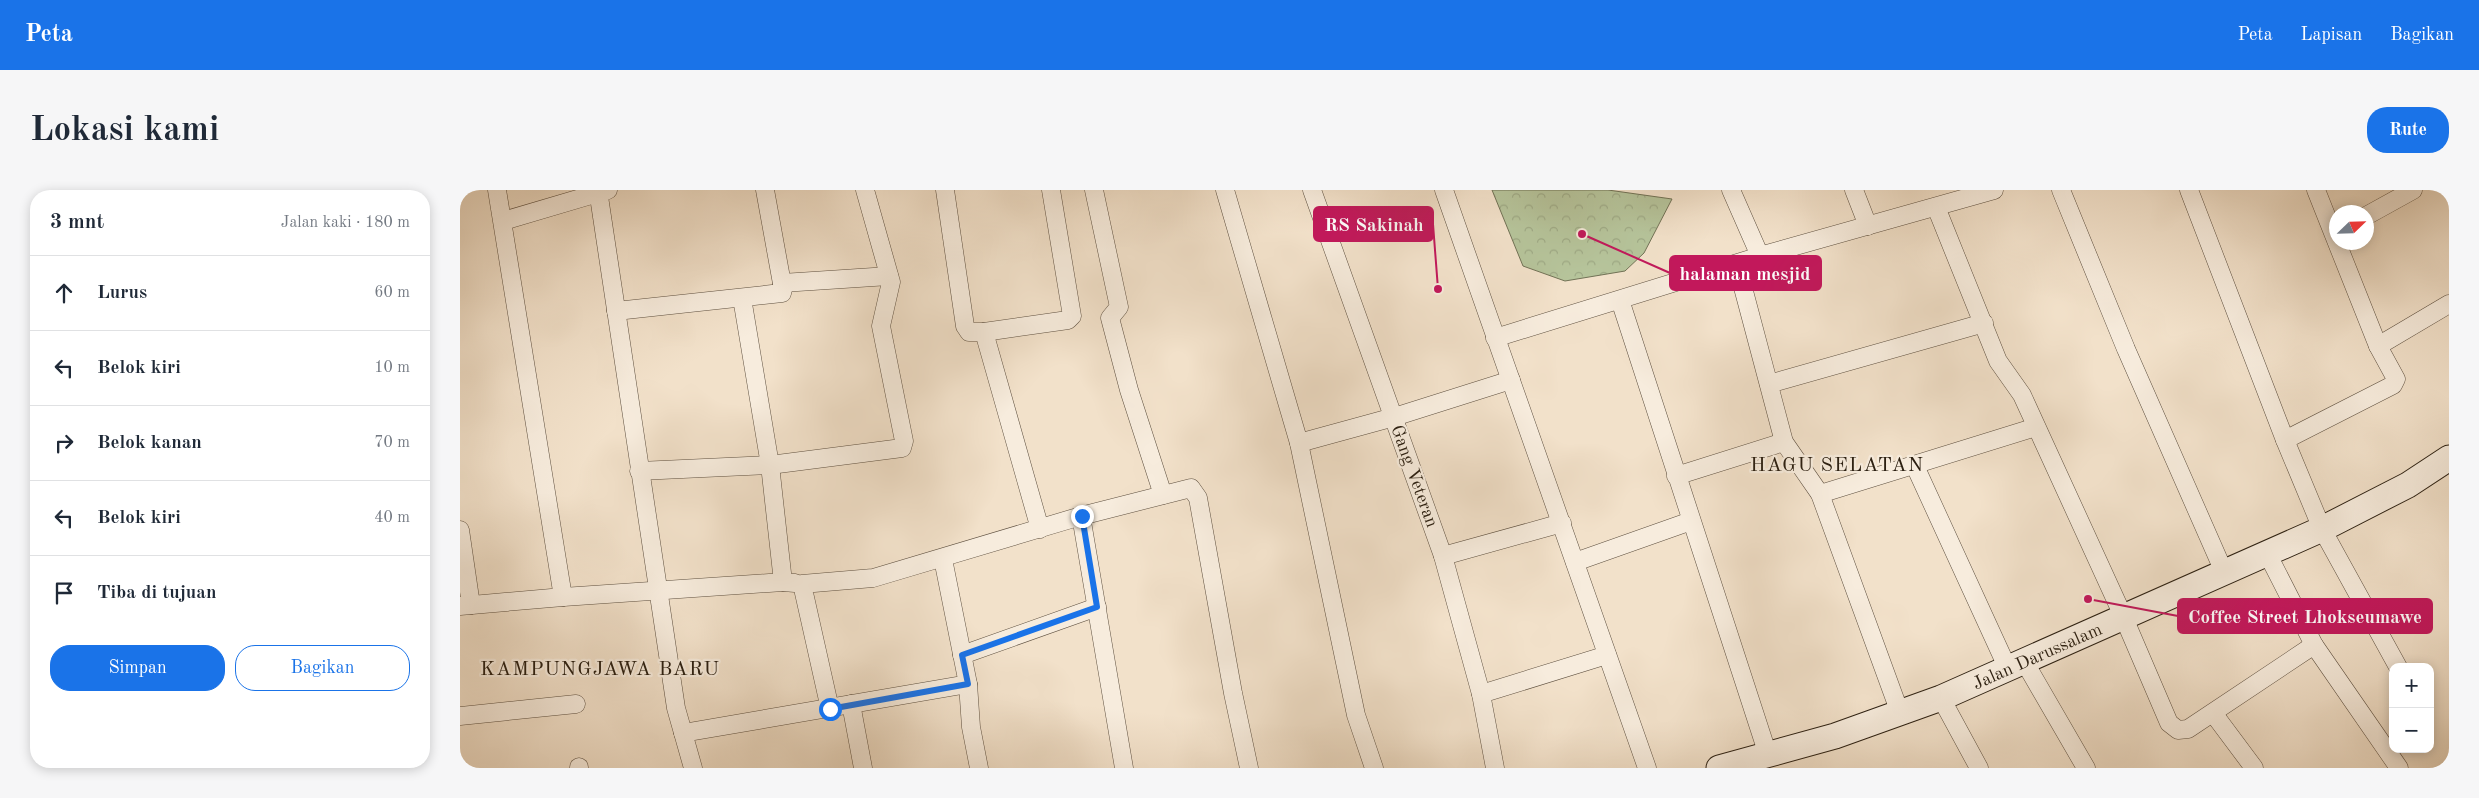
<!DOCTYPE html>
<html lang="id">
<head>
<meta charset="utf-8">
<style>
	:root { --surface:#fff; --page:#f6f6f7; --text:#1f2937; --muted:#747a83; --line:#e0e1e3; --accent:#1a73e8 }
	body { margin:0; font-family:"Old Standard TT",serif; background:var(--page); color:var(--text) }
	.controls { position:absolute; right:15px; bottom:15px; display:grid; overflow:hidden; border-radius:10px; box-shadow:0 2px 12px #0003 }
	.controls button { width:45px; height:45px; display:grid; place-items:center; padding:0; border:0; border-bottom:1px solid var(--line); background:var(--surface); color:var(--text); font:25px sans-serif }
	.compass { position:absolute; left:1869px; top:15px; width:45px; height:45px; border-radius:50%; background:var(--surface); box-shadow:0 2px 12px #0003; rotate:67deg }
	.stop { position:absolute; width:15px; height:15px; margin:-11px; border:4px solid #1a73e8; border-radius:50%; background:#fff }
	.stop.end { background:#1a73e8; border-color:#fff; box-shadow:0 1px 5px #0008 }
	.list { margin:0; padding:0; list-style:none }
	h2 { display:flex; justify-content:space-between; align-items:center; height:65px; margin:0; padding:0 20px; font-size:21px }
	h2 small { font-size:16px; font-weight:400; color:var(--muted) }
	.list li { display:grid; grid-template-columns:32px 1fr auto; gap:15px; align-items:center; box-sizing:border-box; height:75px; padding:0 20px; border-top:1px solid var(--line) }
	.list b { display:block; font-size:19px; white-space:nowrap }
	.list em { font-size:16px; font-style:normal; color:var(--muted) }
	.actions { display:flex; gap:10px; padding:15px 20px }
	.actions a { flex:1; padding:11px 0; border:1px solid var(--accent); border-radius:20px; text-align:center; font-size:18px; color:var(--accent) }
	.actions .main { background:var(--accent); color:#fff }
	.icon { flex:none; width:28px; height:28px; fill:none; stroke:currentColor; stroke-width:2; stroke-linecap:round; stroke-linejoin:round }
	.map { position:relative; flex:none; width:1989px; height:578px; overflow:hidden; border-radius:20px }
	header { display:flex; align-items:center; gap:30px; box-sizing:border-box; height:70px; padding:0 25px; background:var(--accent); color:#fff }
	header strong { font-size:24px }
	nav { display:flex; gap:28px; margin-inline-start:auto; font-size:18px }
	.intro { display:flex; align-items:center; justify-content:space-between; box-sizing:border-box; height:120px; padding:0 30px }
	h1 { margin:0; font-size:35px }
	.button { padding:12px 22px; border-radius:20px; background:var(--accent); color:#fff; font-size:18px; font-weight:700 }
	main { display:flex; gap:30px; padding:0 30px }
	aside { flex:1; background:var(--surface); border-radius:20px; box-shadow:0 2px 12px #0003 }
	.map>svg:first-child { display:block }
	.forest { fill:url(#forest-crowns); stroke:#717256 }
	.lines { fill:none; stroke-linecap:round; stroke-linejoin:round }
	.street-casing { stroke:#5e5040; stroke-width:19 }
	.secondary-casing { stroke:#2c2012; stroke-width:27 }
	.street { stroke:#f7ecdd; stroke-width:18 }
	.secondary { stroke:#f7ecdd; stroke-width:25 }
	.route { stroke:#1a73e8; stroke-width:6 }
	.labels { text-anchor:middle; stroke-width:4.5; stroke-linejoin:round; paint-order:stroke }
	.street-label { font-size:18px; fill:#2c2012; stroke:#f7ecdd }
	.quarter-label { font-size:20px; letter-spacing:1px; fill:#2c2012; stroke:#f7ecdd }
	.leader { fill:none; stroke:#c2185b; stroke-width:2 }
	.callout-dot { fill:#c2185b; stroke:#f7ecdd; stroke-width:2 }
	.callout { fill:#c2185b; stroke:#c2185b; stroke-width:2 }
	.callout-label { font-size:19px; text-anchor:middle; font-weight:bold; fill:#fff }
</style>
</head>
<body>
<header>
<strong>Peta</strong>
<nav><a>Peta</a><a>Lapisan</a><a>Bagikan</a></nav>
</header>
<div class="intro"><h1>Lokasi kami</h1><a class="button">Rute</a></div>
<main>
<aside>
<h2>3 mnt<small>Jalan kaki · 180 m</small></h2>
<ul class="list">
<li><svg class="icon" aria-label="ahead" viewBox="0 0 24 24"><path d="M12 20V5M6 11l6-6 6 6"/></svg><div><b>Lurus</b></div><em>60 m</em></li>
<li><svg class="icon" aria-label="left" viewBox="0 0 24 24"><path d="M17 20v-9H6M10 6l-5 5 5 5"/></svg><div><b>Belok kiri</b></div><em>10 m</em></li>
<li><svg class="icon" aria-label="right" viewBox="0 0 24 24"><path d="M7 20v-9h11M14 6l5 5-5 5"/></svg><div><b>Belok kanan</b></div><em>70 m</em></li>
<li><svg class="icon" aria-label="left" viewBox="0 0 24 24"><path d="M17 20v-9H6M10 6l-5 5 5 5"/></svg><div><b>Belok kiri</b></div><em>40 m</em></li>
<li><svg class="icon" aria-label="arrive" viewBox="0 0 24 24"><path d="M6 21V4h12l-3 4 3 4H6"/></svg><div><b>Tiba di tujuan</b></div></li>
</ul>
<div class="actions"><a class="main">Simpan</a><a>Bagikan</a></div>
</aside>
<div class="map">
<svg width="1989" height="578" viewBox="0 0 1989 578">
	<defs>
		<pattern id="forest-crowns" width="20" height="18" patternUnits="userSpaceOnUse" patternTransform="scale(1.25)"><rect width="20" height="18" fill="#b6c49b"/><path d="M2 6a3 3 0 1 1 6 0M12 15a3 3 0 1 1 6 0" fill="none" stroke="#9da884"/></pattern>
	</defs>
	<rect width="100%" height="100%" fill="#f2e1ca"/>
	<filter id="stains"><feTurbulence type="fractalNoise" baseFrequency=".004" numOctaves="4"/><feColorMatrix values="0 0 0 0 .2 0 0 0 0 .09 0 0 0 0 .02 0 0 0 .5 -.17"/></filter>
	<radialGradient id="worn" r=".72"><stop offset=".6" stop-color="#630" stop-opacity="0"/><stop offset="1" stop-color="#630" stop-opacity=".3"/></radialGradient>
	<!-- forest -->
	<path class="forest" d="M1032 0H1148L1212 9 1184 63 1165 81 1105 91 1063 76Z"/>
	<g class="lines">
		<!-- street casing -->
		<g class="street-casing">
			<g id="street">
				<path d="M37 0 103 407"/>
				<path d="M138 0 216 518 233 578"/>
				<path d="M485 0 505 136 509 142H524L580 339"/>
				<path d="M634 0 659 117 650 128 669 200 703 305"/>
				<path d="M765 0 839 253 896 525 914 578"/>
				<path d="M852 0 983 366 1021 504 1035 578"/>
				<path d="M984 0 1187 578"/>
				<path d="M1271 0 1300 66"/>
				<path d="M1394 0 1408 36"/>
				<path d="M1601 0 1666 159 1764 382"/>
				<path d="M1729 0 1825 250 1862 339 1938 477"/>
				<path d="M1476 17 1538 171 1562 205 1664 428 1709 533 1718 540 1728 539 1854 455"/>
				<path d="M1906 26 1953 0"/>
				<path d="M43 31 148 0"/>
				<path d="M1277 75 1324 252 1360 304 1440 523"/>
				<path d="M322 93 429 86"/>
				<path d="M282 108 310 275 323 392 335 393"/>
				<path d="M1160 110 1308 565"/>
				<path d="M156 121 322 103 323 99 305 0"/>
				<path d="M524 142 608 130 612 126 591 0"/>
				<path d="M1035 148 1300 66 1534 0"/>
				<path d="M1918 156 1989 114"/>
				<path d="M1309 194 1524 133"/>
				<path d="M1825 250 1933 195 1936 189 1918 156 1856 0"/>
				<path d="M839 253 934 227 1051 190"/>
				<path d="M1455 276 1548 479"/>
				<path d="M179 281 310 275 442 258 444 251 421 136 431 92 405 0"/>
				<path d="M1216 286 1324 252"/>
				<path d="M1360 304 1576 237"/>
				<path d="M621 326 664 578"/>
				<path d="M0 340 11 415"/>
				<path d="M1807 363 1854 455 1939 578"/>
				<path d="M983 366 1102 333"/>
				<path d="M483 369 508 494 511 537 519 578"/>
				<path d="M1115 372 1231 331"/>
				<path d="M0 416 103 407 323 392"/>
				<path d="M502 465 637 417"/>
				<path d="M1564 471 1626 578"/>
				<path d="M1021 504 1147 465"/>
				<path d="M1481 508 1519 578"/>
				<path d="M391 514 403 578"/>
				<path d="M370 519 342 394 413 388 621 326 731 298 738 308 773 503 789 578"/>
				<path d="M1753 523 1794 578"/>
				<path d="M0 526 116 514"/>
				<path d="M223 543 508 494"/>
				<path d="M119 577V578"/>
			</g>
		</g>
		<!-- secondary casing -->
		<g class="secondary-casing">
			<path id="secondary" d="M1259 578 1375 546 1481 508 1862 339 1948 295 1989 268"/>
		</g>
		<!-- street -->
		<use href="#street" class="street"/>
		<!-- secondary -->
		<use href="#secondary" class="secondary"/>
	</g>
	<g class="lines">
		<!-- route -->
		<path class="route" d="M370 519 508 494 502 465 637 417 622 326"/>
	</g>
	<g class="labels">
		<!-- street labels -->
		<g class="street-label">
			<text transform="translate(955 286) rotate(70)" y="6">Gang Veteran</text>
			<text transform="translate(1577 466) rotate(-24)" y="6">Jalan Darussalam</text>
		</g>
		<!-- quarter labels -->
		<g class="quarter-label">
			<text x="1377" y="281">HAGU SELATAN</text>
			<text x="140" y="485">KAMPUNGJAWA BARU</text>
		</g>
	</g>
	<!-- callouts -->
	<path class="leader" d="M978 99L973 34M1122 44L1210 83M1628 409L1718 426"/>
	<g class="callout-dot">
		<circle cx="978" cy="99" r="5"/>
		<circle cx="1122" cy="44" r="5"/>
		<circle cx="1628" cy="409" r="5"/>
	</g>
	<g class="callout">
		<rect x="854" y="17" width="119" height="34" rx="5"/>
		<rect x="1210" y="66" width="151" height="34" rx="5"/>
		<rect x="1718" y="409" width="254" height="34" rx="5"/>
	</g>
	<g class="callout-label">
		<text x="914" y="41">RS Sakinah</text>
		<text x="1285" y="90">halaman mesjid</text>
		<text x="1845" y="433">Coffee Street Lhokseumawe</text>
	</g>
	<rect width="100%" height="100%" filter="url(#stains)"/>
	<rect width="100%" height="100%" fill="url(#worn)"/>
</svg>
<div class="controls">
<button>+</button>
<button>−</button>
</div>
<svg class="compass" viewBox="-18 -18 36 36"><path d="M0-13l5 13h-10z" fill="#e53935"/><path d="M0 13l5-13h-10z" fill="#747a83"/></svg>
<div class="stop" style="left:370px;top:519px"></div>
<div class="stop end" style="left:622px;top:326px"></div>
</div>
</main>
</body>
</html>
